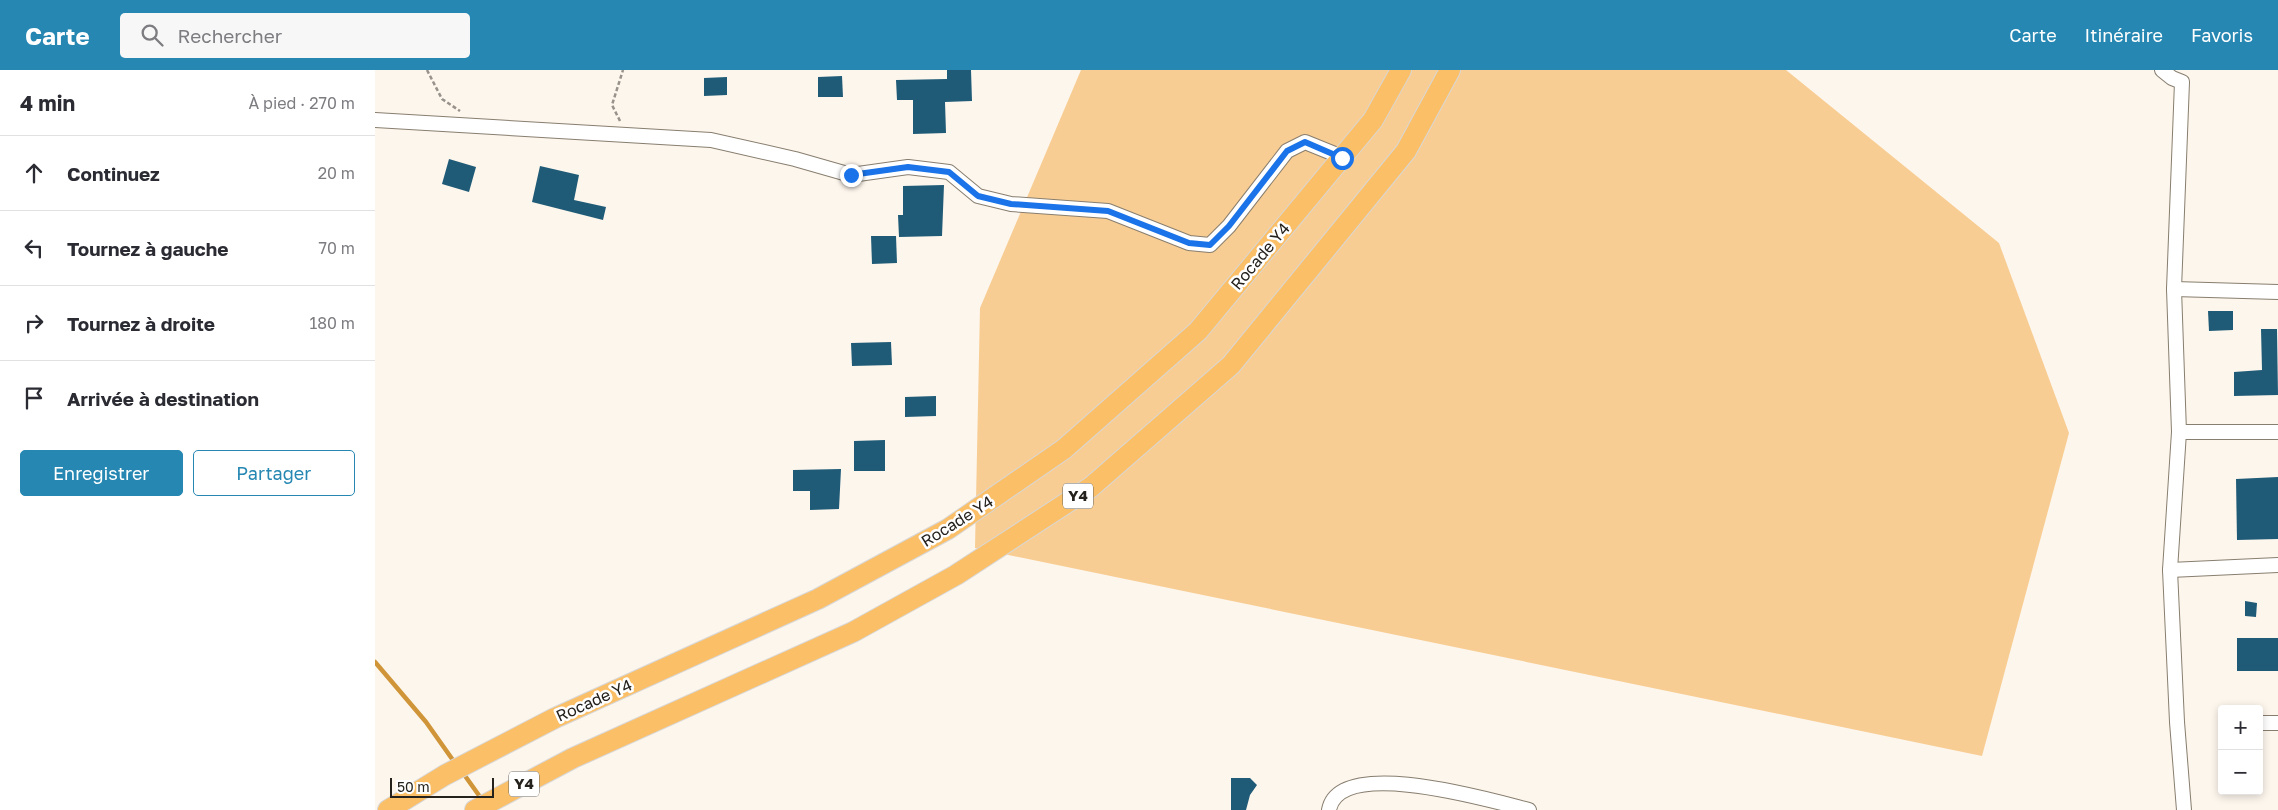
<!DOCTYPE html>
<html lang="fr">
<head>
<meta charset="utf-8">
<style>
	:root { --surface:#fff; --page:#f7f7f7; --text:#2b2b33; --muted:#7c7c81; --line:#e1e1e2; --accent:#2587b2 }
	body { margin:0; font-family:"Golos Text",sans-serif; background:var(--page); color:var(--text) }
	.controls { position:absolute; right:15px; bottom:15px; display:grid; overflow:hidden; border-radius:5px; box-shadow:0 2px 8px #0003 }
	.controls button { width:45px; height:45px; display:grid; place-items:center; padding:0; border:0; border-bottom:1px solid var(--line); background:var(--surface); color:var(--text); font:25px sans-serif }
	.scale { position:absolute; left:15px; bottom:12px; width:104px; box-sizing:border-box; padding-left:5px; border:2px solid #25211c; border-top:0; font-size:14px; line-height:18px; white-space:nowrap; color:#25211c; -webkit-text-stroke:4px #fff; paint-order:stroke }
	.stop { position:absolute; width:15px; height:15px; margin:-11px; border:4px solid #1a73e8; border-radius:50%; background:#fff }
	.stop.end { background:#1a73e8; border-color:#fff; box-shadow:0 1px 5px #0008 }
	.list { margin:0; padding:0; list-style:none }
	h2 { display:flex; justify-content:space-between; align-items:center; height:65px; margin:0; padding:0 20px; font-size:21px }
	h2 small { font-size:16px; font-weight:400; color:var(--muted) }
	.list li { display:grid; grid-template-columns:32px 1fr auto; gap:15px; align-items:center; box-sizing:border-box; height:75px; padding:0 20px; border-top:1px solid var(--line) }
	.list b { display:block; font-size:19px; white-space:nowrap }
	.list em { font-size:16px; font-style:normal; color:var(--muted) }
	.actions { display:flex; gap:10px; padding:15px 20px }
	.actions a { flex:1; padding:11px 0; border:1px solid var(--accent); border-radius:5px; text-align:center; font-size:18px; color:var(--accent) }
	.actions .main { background:var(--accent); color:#fff }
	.icon { flex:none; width:28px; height:28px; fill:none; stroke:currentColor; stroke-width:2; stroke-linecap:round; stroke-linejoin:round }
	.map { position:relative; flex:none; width:1903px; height:740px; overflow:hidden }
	header { display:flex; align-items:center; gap:30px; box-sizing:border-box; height:70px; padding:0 25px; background:var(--accent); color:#fff }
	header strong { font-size:24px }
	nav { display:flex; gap:28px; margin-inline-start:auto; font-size:18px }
	.search { width:350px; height:45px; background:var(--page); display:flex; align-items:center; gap:12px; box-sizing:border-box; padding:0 18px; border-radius:5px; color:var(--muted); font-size:19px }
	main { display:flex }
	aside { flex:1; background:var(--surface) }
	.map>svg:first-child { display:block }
	.green { fill:#f8cd93 }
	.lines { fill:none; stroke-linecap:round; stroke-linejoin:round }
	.stream { stroke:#cf9538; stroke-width:4.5 }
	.building { fill:#1f5b77 }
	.minor-casing { stroke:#887e6f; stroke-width:16 }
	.highway-casing { stroke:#d8d7d6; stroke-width:22 }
	.path { stroke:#97928b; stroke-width:2.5; stroke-dasharray:4 2.5; stroke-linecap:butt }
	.minor { stroke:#fff; stroke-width:14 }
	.highway { stroke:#fbbf67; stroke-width:20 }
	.route { stroke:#1a73e8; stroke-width:6 }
	.labels { text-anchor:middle; stroke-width:5; stroke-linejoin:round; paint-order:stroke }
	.shield { fill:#fff; stroke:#666460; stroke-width:1 }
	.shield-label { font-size:15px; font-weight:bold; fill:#25211c }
	.street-label { font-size:16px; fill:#25211c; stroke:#fff }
</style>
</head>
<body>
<header>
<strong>Carte</strong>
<div class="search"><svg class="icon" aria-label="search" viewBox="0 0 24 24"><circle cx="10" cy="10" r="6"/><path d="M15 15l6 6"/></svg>Rechercher</div>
<nav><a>Carte</a><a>Itinéraire</a><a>Favoris</a></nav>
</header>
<main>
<aside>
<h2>4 min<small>À pied · 270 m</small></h2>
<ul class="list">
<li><svg class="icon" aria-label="ahead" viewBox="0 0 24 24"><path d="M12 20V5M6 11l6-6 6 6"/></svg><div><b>Continuez</b></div><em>20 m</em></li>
<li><svg class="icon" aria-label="left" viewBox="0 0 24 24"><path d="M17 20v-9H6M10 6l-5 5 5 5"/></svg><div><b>Tournez à gauche</b></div><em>70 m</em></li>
<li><svg class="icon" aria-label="right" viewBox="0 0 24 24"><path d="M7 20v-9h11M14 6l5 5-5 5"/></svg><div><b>Tournez à droite</b></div><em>180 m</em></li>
<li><svg class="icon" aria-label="arrive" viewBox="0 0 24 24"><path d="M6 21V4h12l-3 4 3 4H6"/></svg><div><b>Arrivée à destination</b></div></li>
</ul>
<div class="actions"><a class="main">Enregistrer</a><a>Partager</a></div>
</aside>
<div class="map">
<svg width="1903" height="740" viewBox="0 0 1903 740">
	<rect width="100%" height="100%" fill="#fdf6ed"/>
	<!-- green -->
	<path class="green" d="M706 0H1411L1624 173 1694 363 1607 686 600 478 605 238Z"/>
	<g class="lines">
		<!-- stream -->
		<g class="stream">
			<path d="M0 592 51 652 80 693"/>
			<path d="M88 703 108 731"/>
		</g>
	</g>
	<!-- building -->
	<g class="building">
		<path d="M572 0H596L597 31 570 32 571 63 538 64V30H522L521 10 572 9Z"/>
		<path d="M467 6 468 27H443V7Z"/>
		<path d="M352 7V25L329 26V8Z"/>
		<path d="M74 89 101 97 94 122 67 114Z"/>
		<path d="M165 96 204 105 199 130 231 137 228 150 157 132Z"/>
		<path d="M569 115 567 166 524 167 523 145H528V116Z"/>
		<path d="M496 166H521L522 193 497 194Z"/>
		<path d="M1833 241H1858V260L1834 261Z"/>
		<path d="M1886 259H1902L1903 325 1859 326V302L1887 300Z"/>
		<path d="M516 272 517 295 477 296 476 273Z"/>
		<path d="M561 326V346L530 347V327Z"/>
		<path d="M510 370V401H479V371Z"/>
		<path d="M466 399 464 439 435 440V421H418V400Z"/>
		<path d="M1903 407V469L1862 470 1861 409Z"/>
		<path d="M1870 531 1882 533 1881 547 1870 546Z"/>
		<rect x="1862" y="568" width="41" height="33"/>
		<path d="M856 708H875L882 715 875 725 871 740H856Z"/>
	</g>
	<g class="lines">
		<!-- minor casing -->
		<g class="minor-casing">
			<g id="minor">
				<path d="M1787 0 1797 8 1807 12 1799 219 1804 362 1795 500 1802 652 1809 740"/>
				<path d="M0 50 336 70 420 89 476 105 533 97 574 102 603 126 636 134 733 141 814 173 835 175 854 156 912 81 930 72 967 87"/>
				<path d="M1799 219 1903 222"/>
				<path d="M1804 362H1903"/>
				<path d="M1795 500 1903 495"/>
				<path d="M1884 653H1903"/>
				<path d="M954 740C964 685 1118 731 1154 740"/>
			</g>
		</g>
		<!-- highway casing -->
		<g class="highway-casing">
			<g id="highway">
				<path d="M13 740 70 705 180 648 443 529 573 459 689 379 823 261 998 50 1026 0"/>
				<path d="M100 740 198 688 478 562 581 505 716 417 856 295 1031 81 1075 0"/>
			</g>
		</g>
		<!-- path -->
		<g class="path">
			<path d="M52 0 67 29 85 41"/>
			<path d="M245 51 237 35 248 0"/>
		</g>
		<!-- minor -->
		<use href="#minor" class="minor"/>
		<!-- highway -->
		<use href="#highway" class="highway"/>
	</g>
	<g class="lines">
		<!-- route -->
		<path class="route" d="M476 105 533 97 574 102 603 126 636 134 733 141 814 173 835 175 854 156 912 81 930 72 967 88"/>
	</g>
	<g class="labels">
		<!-- shield labels -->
		<g class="shield">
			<rect x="688" y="413.5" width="30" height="25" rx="4"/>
			<rect x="134" y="701.5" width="30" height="25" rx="4"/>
		</g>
		<g class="shield-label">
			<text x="703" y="431">Y4</text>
			<text x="149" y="719">Y4</text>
		</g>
		<!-- street labels -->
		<g class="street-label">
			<text transform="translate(885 186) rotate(-50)" y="6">Rocade Y4</text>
			<text transform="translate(582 451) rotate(-32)" y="6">Rocade Y4</text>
			<text transform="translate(219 630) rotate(-24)" y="6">Rocade Y4</text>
		</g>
	</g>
</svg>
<div class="controls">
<button>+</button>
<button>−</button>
</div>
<div class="scale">50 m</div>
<div class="stop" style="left:967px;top:88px"></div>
<div class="stop end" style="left:476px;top:105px"></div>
</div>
</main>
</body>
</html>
